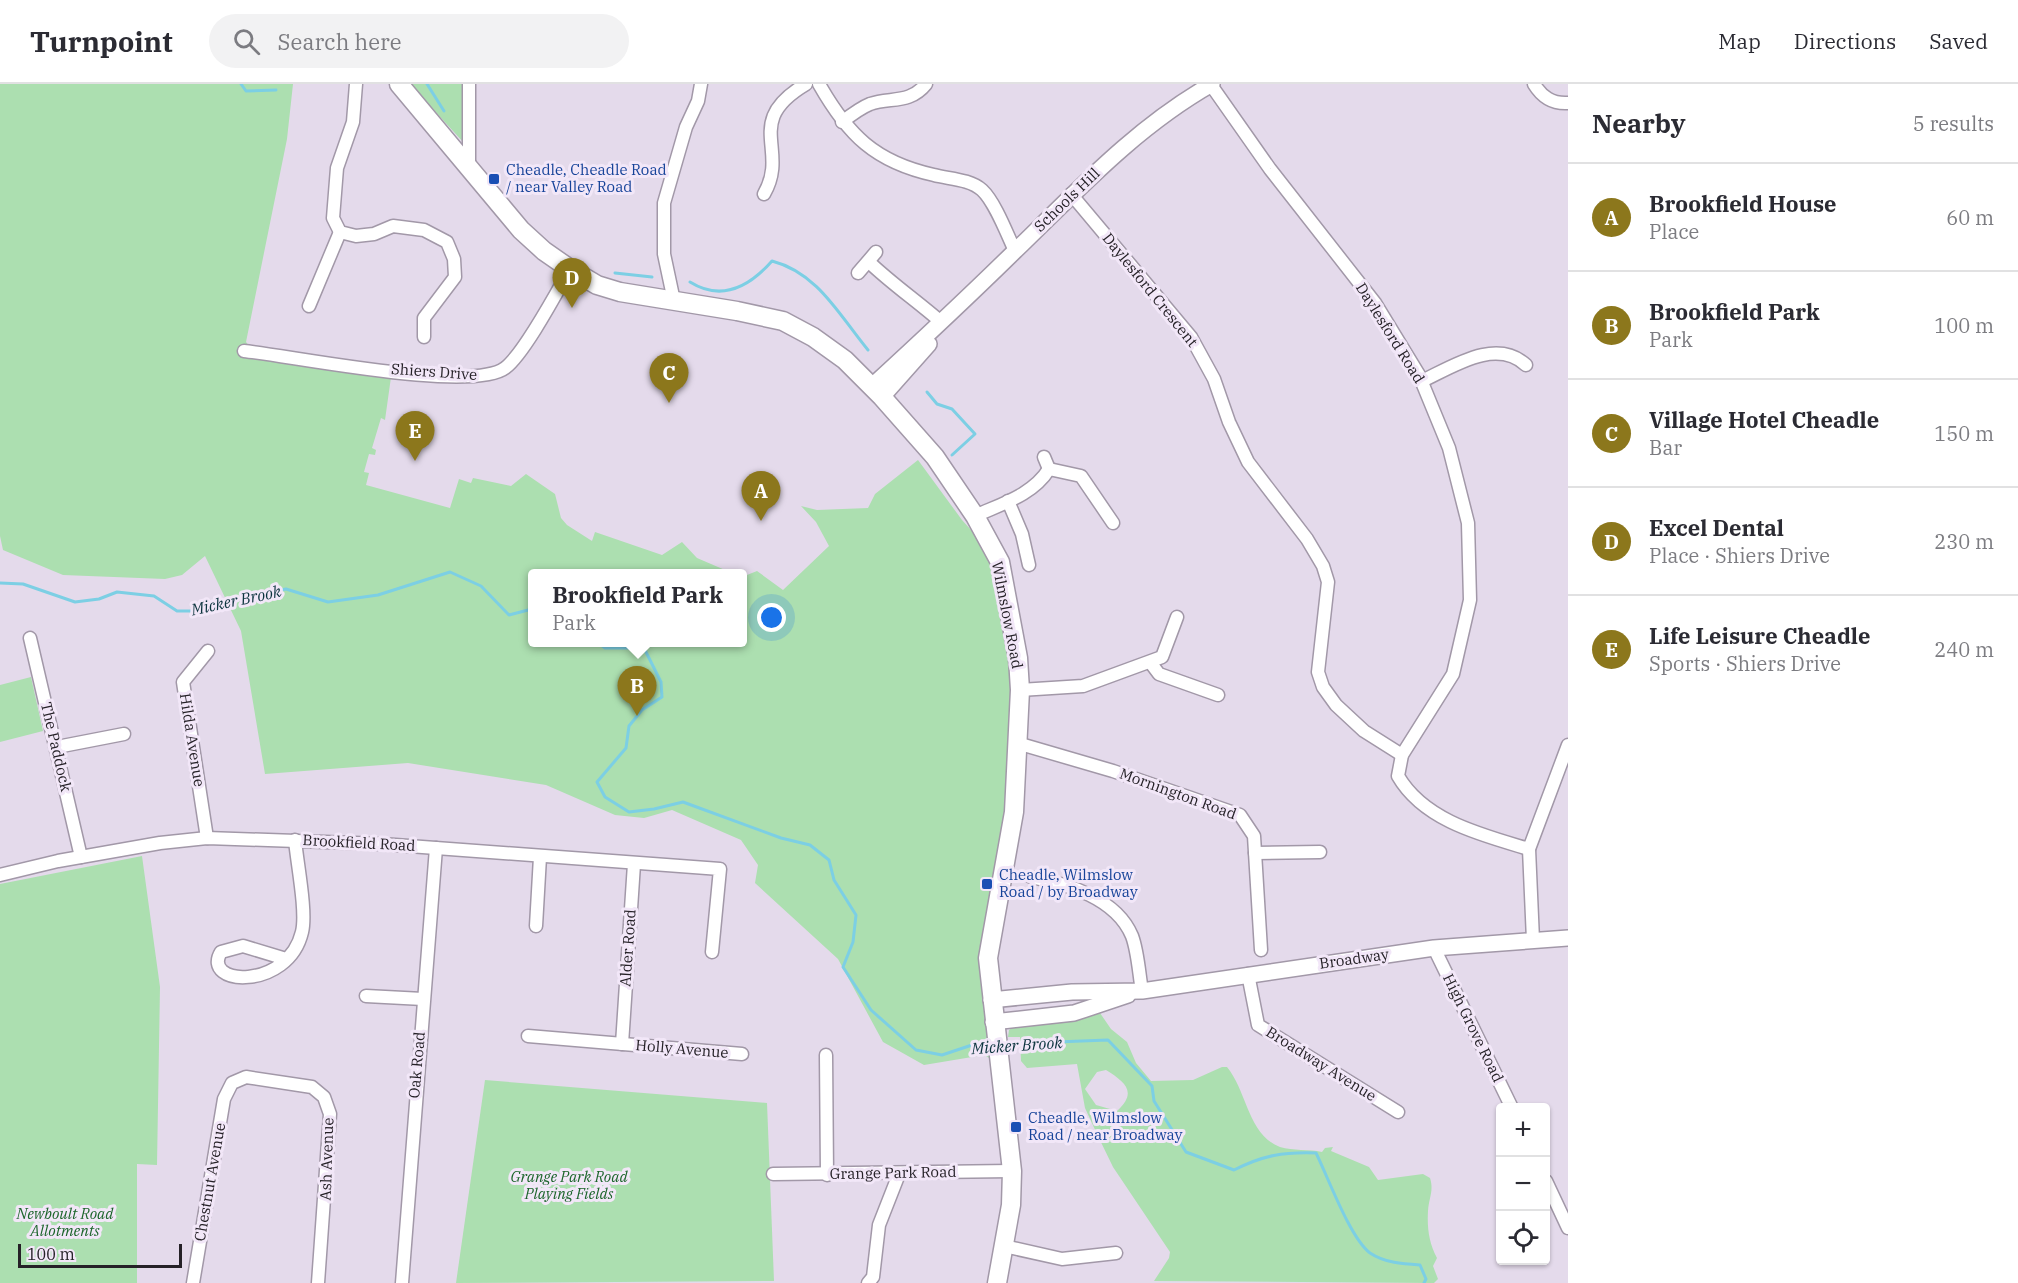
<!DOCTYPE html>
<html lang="en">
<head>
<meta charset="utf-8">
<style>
	:root { --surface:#fff; --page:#f2f2f3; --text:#2b2b33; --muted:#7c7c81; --line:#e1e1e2; --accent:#8c771c }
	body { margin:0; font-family:"IBM Plex Serif",serif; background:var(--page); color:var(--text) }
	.controls { position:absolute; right:18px; bottom:18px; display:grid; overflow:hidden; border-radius:6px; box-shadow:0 2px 4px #0004 }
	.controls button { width:54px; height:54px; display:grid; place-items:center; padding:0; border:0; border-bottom:2px solid var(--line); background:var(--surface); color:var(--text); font:30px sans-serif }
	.scale { position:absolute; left:18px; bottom:15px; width:164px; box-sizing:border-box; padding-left:6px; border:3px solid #252127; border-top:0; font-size:16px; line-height:21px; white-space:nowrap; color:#252127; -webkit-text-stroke:4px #f2e7f8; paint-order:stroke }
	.you { position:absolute; left:772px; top:534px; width:21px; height:21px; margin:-15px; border:4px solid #fff; border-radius:50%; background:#1a73e8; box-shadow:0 0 0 9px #1a73e833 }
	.badge { display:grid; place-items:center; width:39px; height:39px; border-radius:50%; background:var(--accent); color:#fff; font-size:20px; font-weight:700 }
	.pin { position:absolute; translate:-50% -50px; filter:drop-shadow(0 2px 3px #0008) }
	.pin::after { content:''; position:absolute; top:32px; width:21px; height:18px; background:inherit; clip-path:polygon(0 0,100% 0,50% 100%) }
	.popup { position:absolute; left:528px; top:485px; width:219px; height:78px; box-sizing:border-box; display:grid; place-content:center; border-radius:6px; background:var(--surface); filter:drop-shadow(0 2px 4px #0005); font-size:20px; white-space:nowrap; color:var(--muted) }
	.popup b { font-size:22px; color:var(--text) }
	.popup::after { content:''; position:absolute; left:50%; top:100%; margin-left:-12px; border:12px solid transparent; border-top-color:var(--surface) }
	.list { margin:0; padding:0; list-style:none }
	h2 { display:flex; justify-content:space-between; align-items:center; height:78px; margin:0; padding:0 24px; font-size:26px }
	h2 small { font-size:20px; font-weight:400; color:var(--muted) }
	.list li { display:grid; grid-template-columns:39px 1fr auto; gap:18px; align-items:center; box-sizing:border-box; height:108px; padding:0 24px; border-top:2px solid var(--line) }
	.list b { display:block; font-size:22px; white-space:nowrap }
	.list p { margin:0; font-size:20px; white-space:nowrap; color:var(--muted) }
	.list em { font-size:20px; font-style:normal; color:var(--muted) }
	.icon { flex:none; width:33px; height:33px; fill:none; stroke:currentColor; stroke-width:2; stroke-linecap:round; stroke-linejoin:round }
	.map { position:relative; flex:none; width:1568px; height:1199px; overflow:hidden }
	header { display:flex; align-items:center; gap:36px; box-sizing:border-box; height:84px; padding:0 30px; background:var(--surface); border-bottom:2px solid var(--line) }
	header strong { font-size:28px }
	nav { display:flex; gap:33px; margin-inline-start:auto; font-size:21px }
	.search { width:420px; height:54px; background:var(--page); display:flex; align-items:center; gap:15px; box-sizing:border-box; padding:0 21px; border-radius:33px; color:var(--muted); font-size:22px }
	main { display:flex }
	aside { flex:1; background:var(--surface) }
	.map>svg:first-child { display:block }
	.green { fill:#acdfb0; fill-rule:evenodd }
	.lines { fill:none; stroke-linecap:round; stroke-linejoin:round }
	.stream { stroke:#7ccfe4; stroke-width:3 }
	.minor-casing { stroke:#a298a8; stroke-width:15 }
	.tertiary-casing { stroke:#a298a8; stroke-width:18 }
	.primary-casing { stroke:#a298a8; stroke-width:21 }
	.minor { stroke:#fff; stroke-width:12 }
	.tertiary { stroke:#fff; stroke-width:15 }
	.primary { stroke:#fff; stroke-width:18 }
	.transit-dot { fill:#1a4fb4; stroke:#f2e7f8; stroke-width:2 }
	.labels { text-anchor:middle; stroke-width:6; stroke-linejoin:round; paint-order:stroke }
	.transit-label { font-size:15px; fill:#164399; stroke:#f2e7f8; text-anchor:start }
	.street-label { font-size:15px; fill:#252127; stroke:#f2e7f8 }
	.park-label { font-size:15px; font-style:italic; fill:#1b652a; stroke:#f2e7f8 }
	.water-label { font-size:16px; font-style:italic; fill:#0b333d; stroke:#f2e7f8 }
</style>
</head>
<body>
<header>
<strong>Turnpoint</strong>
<div class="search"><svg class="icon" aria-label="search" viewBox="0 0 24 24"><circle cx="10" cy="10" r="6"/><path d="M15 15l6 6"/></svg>Search here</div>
<nav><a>Map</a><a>Directions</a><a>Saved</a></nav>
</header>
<main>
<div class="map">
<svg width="1568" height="1199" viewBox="0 0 1568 1199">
	<rect width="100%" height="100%" fill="#e4daeb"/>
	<!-- green -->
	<g class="green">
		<path d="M0 0H293L287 55 246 258 254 268 392 286 385 336 381 334 372 364 376 366 375 371 369 370 364 388 369 389 366 401 450 424 459 395 471 399 473 394 511 402 526 390 555 410 561 434 567 441 592 457 595 448 662 471 682 458 697 474 732 489 532 490V558H742V493L757 487 783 506 829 462 816 438 801 422 817 426 868 424 875 410 918 376 962 436 1000 478 1020 606 988 874 998 979 984 971 924 981 883 958 838 875 755 799 758 781 741 756 672 726 644 734 615 731 546 701 408 679 265 690 241 547 205 472 182 491 165 495 63 491 3 466 0 452Z"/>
		<path d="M410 0H463L464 59Z"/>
		<path d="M31 593 43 647 0 658V601Z"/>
		<path d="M142 772 160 903 157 1081 137 1080V1199H0V800Z"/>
		<path d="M1100 929 1111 945 1127 958 1136 979 1151 997 1193 996 1222 983H1227C1247 1007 1248 1051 1280 1063 1293 1067 1309 1065 1322 1068L1325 1064 1333 1063 1331 1067 1369 1083 1378 1096 1423 1090 1430 1094C1434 1107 1429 1113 1428 1127 1427 1144 1429 1159 1437 1174L1433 1182 1438 1195 1434 1199 1154 1197 1169 1174 1170 1168 1113 1083 1097 1050 1085 1024 1077 980 1027 984 1021 977 1020 953H1008L1009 946 1015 942ZM1106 986C1125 998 1138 1008 1117 1027L1096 1021 1085 1005 1097 988Z"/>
		<path d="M485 996 767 1019 774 1197 456 1199Z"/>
	</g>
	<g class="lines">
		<!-- stream -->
		<g class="stream">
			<path d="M241 0 246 7 276 6"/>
			<path d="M427 0 444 27"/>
			<path d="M615 189 652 193"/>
			<path d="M690 198C722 218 750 202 772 177 818 189 839 231 868 266"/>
			<path d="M927 308 937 320 952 325 975 350 952 371"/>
			<path d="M0 499 23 500 75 518 99 515 117 508 154 512 177 527H203L243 513 286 505 328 518 378 511 450 488 481 502 509 531 532 525"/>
			<path d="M597 558 605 564H644L661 598 662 613 642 626 629 642 626 664 597 698 605 713 629 728 654 725 683 718 781 754 810 761 829 776 834 796 856 831 853 858 843 883 871 926 916 966 942 971 972 961H992"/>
			<path d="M1005 960 1108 956 1152 1002 1154 1017 1186 1068 1234 1086C1264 1071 1283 1068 1316 1069 1328 1093 1350 1154 1370 1169 1385 1179 1403 1180 1420 1181L1426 1195 1424 1199"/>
		</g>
		<!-- minor casing -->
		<g class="minor-casing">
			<g id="minor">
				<path d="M356 0 353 38 337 84 333 134 340 148 356 152 374 150 393 142 424 146 447 158 454 175 455 193 424 234V253"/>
				<path d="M469 0V84"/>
				<path d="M819 0C848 51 875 78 934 91 949 95 970 95 982 106 995 118 1007 150 1015 167"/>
				<path d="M1534 0C1542 13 1552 20 1568 19"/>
				<path d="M1211 1 1270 85 1375 219 1419 291 1449 364 1468 439 1470 516 1453 590 1402 671 1398 692C1424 737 1482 751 1529 765"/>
				<path d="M842 38C851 31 860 24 870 20 891 13 910 20 926 0"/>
				<path d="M764 110C790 65 742 38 806 0"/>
				<path d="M1071 110 1191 253 1214 295 1229 338 1248 378 1307 455 1323 482 1328 498 1318 588 1323 603 1336 621 1364 647 1402 671"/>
				<path d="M869 178C892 200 917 217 941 238"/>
				<path d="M858 189 876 168"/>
				<path d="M674 217 664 170V119L686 43 698 17 701 0"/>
				<path d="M309 222 340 148"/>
				<path d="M244 267C292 272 472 309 505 284 524 270 557 208 570 185"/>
				<path d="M1422 297C1452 283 1496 253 1526 281"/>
				<path d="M1044 373 1049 385"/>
				<path d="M1008 417 1022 450 1029 481"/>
				<path d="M975 432C1001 420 1033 411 1049 385L1081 392 1113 439"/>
				<path d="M30 554 81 773"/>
				<path d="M1150 578 1159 590 1218 611"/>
				<path d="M1020 606 1083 602 1162 573 1177 533"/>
				<path d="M1017 659 1113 687 1240 731 1254 752 1261 866"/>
				<path d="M57 663 124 650"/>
				<path d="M207 754 183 598 208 567"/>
				<path d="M1255 769 1320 768"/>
				<path d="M0 791 58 777 160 759 207 754 382 760 720 785 712 868"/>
				<path d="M1031 793C1068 800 1116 814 1132 852 1138 868 1139 890 1142 907"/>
				<path d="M536 842 540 773"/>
				<path d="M1533 856 1529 765 1568 661"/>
				<path d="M1434 864 1512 1024"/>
				<path d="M286 875 243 862 221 868C200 902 288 907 302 848 307 828 297 779 295 756"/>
				<path d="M1248 890 1258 941 1398 1028"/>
				<path d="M366 912 423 915"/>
				<path d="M528 952 742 970"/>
				<path d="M622 960 634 780"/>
				<path d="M826 971 827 1091"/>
				<path d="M773 1090 1012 1087"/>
				<path d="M1546 1097 1568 1144"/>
				<path d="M1004 1162 1062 1175 1116 1169"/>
				<path d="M193 1199 224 1015 232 999 246 993 312 1003 324 1013 330 1030 318 1199"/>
				<path d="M402 1199 436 764"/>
				<path d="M868 1199 873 1193 879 1141 899 1090"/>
			</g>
		</g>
		<!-- tertiary casing -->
		<g class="tertiary-casing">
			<g id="tertiary">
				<path d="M872 302C920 258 968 213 1015 167 1077 107 1136 43 1212 0"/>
				<path d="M882 313 929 260"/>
				<path d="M991 916 1072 908 1142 907 1434 864 1568 854"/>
				<path d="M993 938 1074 929 1128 911"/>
			</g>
		</g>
		<!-- primary casing -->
		<g class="primary-casing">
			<path id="primary" d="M399 0 521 146 544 167 570 185 597 201 620 208 737 227 783 237 813 253 845 276 882 313 935 373 975 432 1000 478 1018 574 1020 606 1014 728 988 874 1012 1087 1011 1121 997 1199"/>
		</g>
		<!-- minor -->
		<use href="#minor" class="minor"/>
		<!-- tertiary -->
		<use href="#tertiary" class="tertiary"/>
		<!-- primary -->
		<use href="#primary" class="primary"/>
	</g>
	<!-- markers -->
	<g class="transit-dot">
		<rect x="488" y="89" width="12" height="12" rx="3"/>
		<rect x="981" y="794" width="12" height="12" rx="3"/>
		<rect x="1010" y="1037" width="12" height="12" rx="3"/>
	</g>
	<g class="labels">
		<!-- transit labels -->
		<g class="transit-label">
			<text x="506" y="91">Cheadle, Cheadle Road<tspan x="506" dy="17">/ near Valley Road</tspan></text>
			<text x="999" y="796">Cheadle, Wilmslow<tspan x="999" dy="17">Road / by Broadway</tspan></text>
			<text x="1028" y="1039">Cheadle, Wilmslow<tspan x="1028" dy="17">Road / near Broadway</tspan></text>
		</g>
		<!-- street labels -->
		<g class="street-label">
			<text transform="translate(1067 116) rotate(-44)" y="5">Schools Hill</text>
			<text transform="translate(1150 206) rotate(51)" y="5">Daylesford Crescent</text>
			<text transform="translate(1390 249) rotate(58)" y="5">Daylesford Road</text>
			<text transform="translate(434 288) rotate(4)" y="5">Shiers Drive</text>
			<text transform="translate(1007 531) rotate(79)" y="5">Wilmslow Road</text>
			<text transform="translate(192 656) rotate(81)" y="5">Hilda Avenue</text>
			<text transform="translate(56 663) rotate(77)" y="5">The Paddock</text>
			<text transform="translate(1178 710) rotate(20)" y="5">Mornington Road</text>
			<text transform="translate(359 759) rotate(3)" y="5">Brookfield Road</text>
			<text transform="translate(628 864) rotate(-86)" y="5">Alder Road</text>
			<text transform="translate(1354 875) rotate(-8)" y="5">Broadway</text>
			<text transform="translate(1473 944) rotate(64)" y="5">High Grove Road</text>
			<text transform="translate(682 965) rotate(5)" y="5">Holly Avenue</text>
			<text transform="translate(1321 980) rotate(32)" y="5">Broadway Avenue</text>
			<text transform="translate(417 981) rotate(-85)" y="5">Oak Road</text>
			<text transform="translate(327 1075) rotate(-88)" y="5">Ash Avenue</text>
			<text transform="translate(893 1089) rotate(-1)" y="5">Grange Park Road</text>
			<text transform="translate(210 1098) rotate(-80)" y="5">Chestnut Avenue</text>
		</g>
		<!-- park labels -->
		<g class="park-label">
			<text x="569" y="1098">Grange Park Road<tspan x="569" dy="17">Playing Fields</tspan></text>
			<text x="65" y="1135">Newboult Road<tspan x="65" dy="17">Allotments</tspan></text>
		</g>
		<!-- water labels -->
		<g class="water-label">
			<text transform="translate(236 516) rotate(-12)" y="6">Micker Brook</text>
			<text transform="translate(1017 961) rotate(-4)" y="6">Micker Brook</text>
		</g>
	</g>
</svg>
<div class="controls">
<button>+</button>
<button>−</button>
<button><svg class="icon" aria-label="locate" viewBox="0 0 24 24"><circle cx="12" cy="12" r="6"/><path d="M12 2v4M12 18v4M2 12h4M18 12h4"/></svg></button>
</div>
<div class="scale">100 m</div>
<div class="you"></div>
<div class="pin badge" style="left:761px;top:437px">A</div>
<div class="pin badge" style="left:637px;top:632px">B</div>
<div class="popup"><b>Brookfield Park</b>Park</div>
<div class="pin badge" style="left:669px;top:319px">C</div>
<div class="pin badge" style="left:572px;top:224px">D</div>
<div class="pin badge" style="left:415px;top:377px">E</div>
</div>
<aside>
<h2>Nearby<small>5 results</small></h2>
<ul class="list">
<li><span class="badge">A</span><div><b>Brookfield House</b><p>Place</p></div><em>60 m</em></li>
<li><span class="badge">B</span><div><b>Brookfield Park</b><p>Park</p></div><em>100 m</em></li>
<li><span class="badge">C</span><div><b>Village Hotel Cheadle</b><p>Bar</p></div><em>150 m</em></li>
<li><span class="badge">D</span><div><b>Excel Dental</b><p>Place · Shiers Drive</p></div><em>230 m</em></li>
<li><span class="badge">E</span><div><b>Life Leisure Cheadle</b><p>Sports · Shiers Drive</p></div><em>240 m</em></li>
</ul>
</aside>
</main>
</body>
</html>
